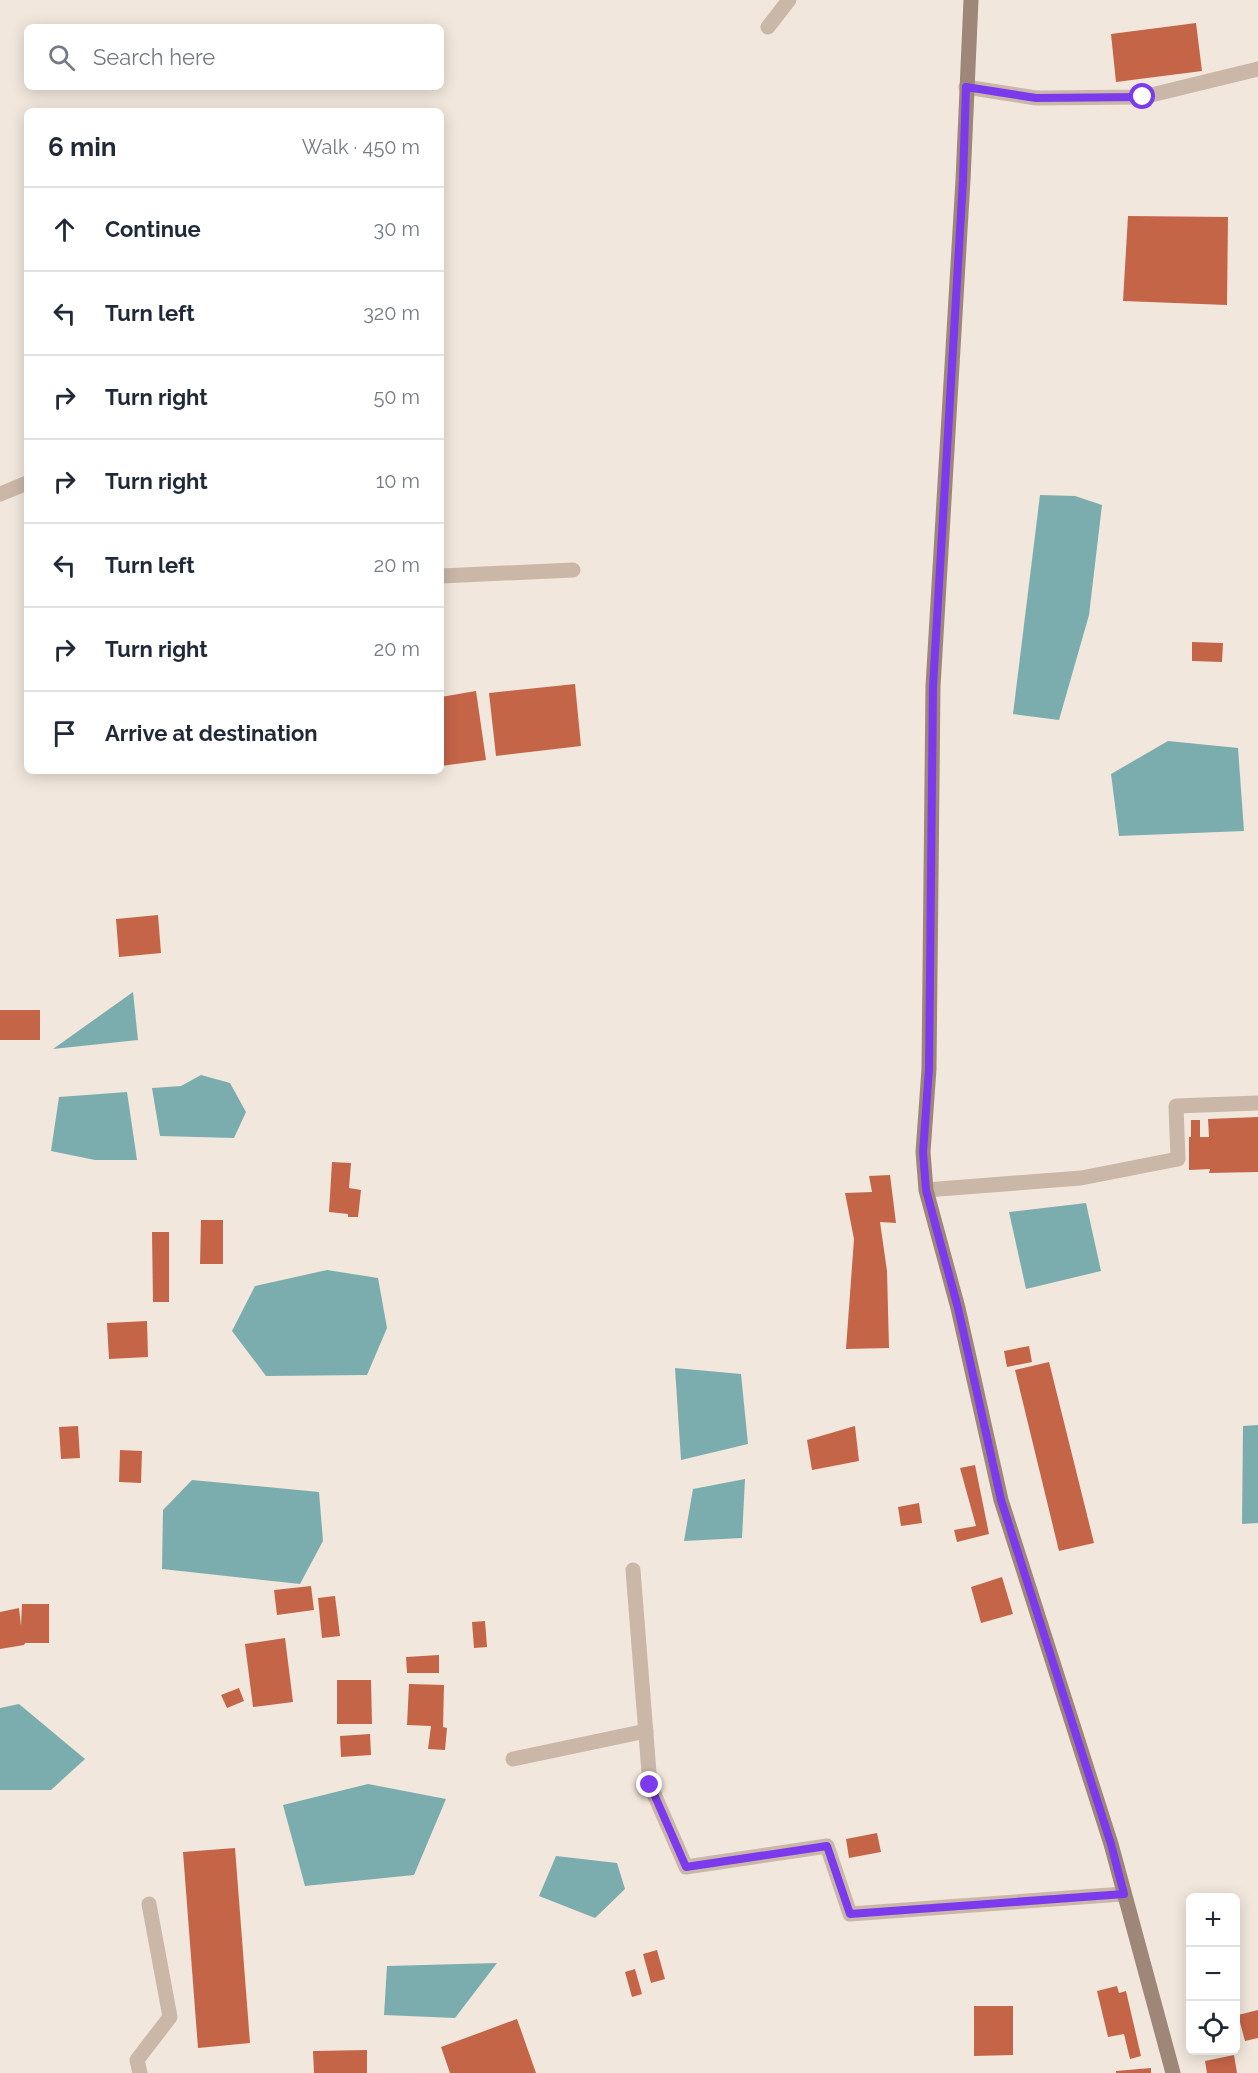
<!DOCTYPE html>
<html lang="en">
<head>
<meta charset="utf-8">
<style>
	:root { --surface:#fff; --page:#f6f6f7; --text:#1f2937; --muted:#747a83; --line:#e0e1e3 }
	body { margin:0; font-family:Raleway,sans-serif; background:var(--page); color:var(--text) }
	.controls { position:absolute; right:18px; bottom:18px; display:grid; overflow:hidden; border-radius:9px; box-shadow:0 3px 15px #0003 }
	.controls button { width:54px; height:54px; display:grid; place-items:center; padding:0; border:0; border-bottom:2px solid var(--line); background:var(--surface); color:var(--text); font:30px sans-serif }
	.stop { position:absolute; width:18px; height:18px; margin:-14px; border:4px solid #7c3aed; border-radius:50%; background:#fff }
	.stop.end { background:#7c3aed; border-color:#fff; box-shadow:0 2px 6px #0008 }
	.list { margin:0; padding:0; list-style:none }
	h2 { display:flex; justify-content:space-between; align-items:center; height:78px; margin:0; padding:0 24px; font-size:26px }
	h2 small { font-size:20px; font-weight:400; color:var(--muted) }
	.list li { display:grid; grid-template-columns:39px 1fr auto; gap:18px; align-items:center; box-sizing:border-box; height:84px; padding:0 24px; border-top:2px solid var(--line) }
	.list b { display:block; font-size:22px; white-space:nowrap }
	.list em { font-size:20px; font-style:normal; color:var(--muted) }
	.icon { flex:none; width:33px; height:33px; fill:none; stroke:currentColor; stroke-width:2; stroke-linecap:round; stroke-linejoin:round }
	.map { position:relative; flex:none; width:1258px; height:2073px; overflow:hidden }
	.search { position:absolute; background:var(--surface); box-shadow:0 3px 15px #0003; left:24px; top:24px; width:420px; height:66px; display:flex; align-items:center; gap:15px; box-sizing:border-box; padding:0 21px; border-radius:9px; color:var(--muted); font-size:22px }
	.panel { position:absolute; background:var(--surface); box-shadow:0 3px 15px #0003; left:24px; top:108px; width:420px; height:666px; border-radius:9px }
	.map>svg:first-child { display:block }
	.water { fill:#7badaf }
	.building { fill:#c56547 }
	.lines { fill:none; stroke-linecap:round; stroke-linejoin:round }
	.street { stroke:#cab7a8; stroke-width:15 }
	.secondary { stroke:#9e8679; stroke-width:15 }
	.route { stroke:#7c3aed; stroke-width:8 }
</style>
</head>
<body>
<div class="map">
<svg width="1258" height="2073" viewBox="0 0 1258 2073">
	<rect width="100%" height="100%" fill="#f2e7dc"/>
	<!-- water -->
	<g class="water">
		<path d="M1040 495 1075 496 1102 505 1089 615 1059 720 1013 714Z"/>
		<path d="M1168 741 1238 748 1244 831 1119 836 1111 774Z"/>
		<path d="M133 992 138 1040 53 1049Z"/>
		<path d="M201 1075 230 1083 246 1112 234 1138 160 1136 152 1088 181 1086Z"/>
		<path d="M127 1092 137 1160H95L51 1151 59 1097Z"/>
		<path d="M1086 1203 1101 1271 1026 1289 1009 1212Z"/>
		<path d="M327 1270 378 1278 387 1328 367 1375 266 1376 232 1331 255 1286Z"/>
		<path d="M675 1368 741 1374 748 1444 681 1460Z"/>
		<path d="M1258 1425V1523L1242 1524 1243 1426Z"/>
		<path d="M745 1479 742 1538 684 1541 693 1489Z"/>
		<path d="M192 1480 319 1492 323 1541 300 1584 162 1569 163 1510Z"/>
		<path d="M19 1704 85 1759 51 1790H0V1708Z"/>
		<path d="M368 1784 446 1799 414 1875 305 1886 283 1805Z"/>
		<path d="M556 1856 617 1863 625 1889 595 1918 539 1896Z"/>
		<path d="M497 1963 455 2018 384 2015 387 1966Z"/>
	</g>
	<!-- building -->
	<g class="building">
		<path d="M1196 23 1202 71 1116 82 1111 34Z"/>
		<path d="M1128 216 1228 217 1227 305 1123 301Z"/>
		<path d="M1192 642 1223 643 1222 662 1192 661Z"/>
		<path d="M575 684 581 746 496 756 489 693Z"/>
		<path d="M476 691 486 760 441 766V697Z"/>
		<path d="M158 915 161 953 119 957 116 919Z"/>
		<rect x="0" y="1010" width="40" height="30"/>
		<path d="M1258 1117V1172L1209 1173 1210 1169 1189 1170V1137H1191V1120H1200V1137H1209L1208 1119Z"/>
		<path d="M332 1162 351 1163 349 1188 361 1190 358 1217H348V1214L329 1212Z"/>
		<path d="M890 1175 896 1223 880 1222 887 1271 889 1348 846 1349 854 1239 845 1193 872 1192 869 1176Z"/>
		<path d="M201 1220H223V1264H200Z"/>
		<path d="M152 1232H169V1302H153Z"/>
		<path d="M147 1321 148 1357 109 1359 107 1323Z"/>
		<path d="M1029 1346 1032 1362 1007 1367 1004 1351Z"/>
		<path d="M1049 1362 1094 1543 1059 1551 1015 1370Z"/>
		<path d="M78 1426 80 1458 61 1459 59 1427Z"/>
		<path d="M855 1426 859 1461 812 1470 807 1440Z"/>
		<path d="M120 1450 142 1451 141 1483 119 1482Z"/>
		<path d="M975 1465 989 1534 957 1542 954 1530 976 1526 960 1468Z"/>
		<path d="M919 1503 922 1523 901 1526 898 1507Z"/>
		<path d="M1002 1577 1013 1614 981 1623 971 1587Z"/>
		<path d="M311 1586 314 1610 277 1615 274 1590Z"/>
		<path d="M335 1596 340 1636 322 1638 318 1598Z"/>
		<path d="M22 1604H49V1643H25L24 1645 0 1649V1612L19 1608 21 1626Z"/>
		<path d="M485 1621 487 1647 474 1648 472 1622Z"/>
		<path d="M285 1638 293 1702 253 1707 245 1644Z"/>
		<path d="M439 1655V1673H407L406 1657Z"/>
		<path d="M337 1680H371L372 1724H337Z"/>
		<path d="M409 1684 444 1685 443 1727 447 1728 445 1750 428 1749 431 1726 407 1725Z"/>
		<path d="M239 1688 244 1701 227 1708 221 1695Z"/>
		<path d="M370 1734 371 1755 341 1757 340 1736Z"/>
		<path d="M877 1833 881 1852 849 1858 846 1839Z"/>
		<path d="M235 1848 250 2043 198 2048 183 1852Z"/>
		<path d="M657 1950 665 1979 651 1983 643 1954Z"/>
		<path d="M635 1969 642 1994 632 1997 625 1972Z"/>
		<path d="M1117 1986 1119 1993 1126 1991 1141 2056 1130 2059 1124 2034 1108 2037 1097 1991Z"/>
		<path d="M974 2006H1013V2055L974 2056Z"/>
		<path d="M1258 2010V2038L1245 2041 1238 2015Z"/>
		<path d="M517 2019 536 2073H450L441 2047Z"/>
		<path d="M367 2050V2073H314L313 2051Z"/>
		<path d="M1234 2055 1237 2073H1207L1205 2061Z"/>
		<path d="M1151 2068V2073H1116V2071Z"/>
	</g>
	<g class="lines">
		<!-- street -->
		<g class="street">
			<path d="M768 27 789 0"/>
			<path d="M966 87 1036 98 1143 97 1258 69"/>
			<path d="M0 494 27 483"/>
			<path d="M441 576 573 570"/>
			<path d="M926 1190 1081 1178 1178 1159 1176 1106 1258 1103"/>
			<path d="M633 1570 650 1785 686 1867 827 1846 850 1914 1123 1894"/>
			<path d="M513 1759 646 1731"/>
			<path d="M140 2073 137 2060 170 2017 149 1904"/>
		</g>
		<!-- secondary -->
		<path class="secondary" d="M971 0 963 180 933 686 929 1069 923 1152 926 1190 958 1308 1001 1500 1111 1844 1173 2073"/>
	</g>
	<g class="lines">
		<!-- route -->
		<path class="route" d="M650 1785 686 1867 827 1846 850 1914 1124 1894 1111 1844 1001 1500 958 1308 926 1190 923 1152 929 1069 933 686 963 180 966 87 1036 98 1143 97"/>
	</g>
</svg>
<div class="controls">
<button>+</button>
<button>−</button>
<button><svg class="icon" aria-label="locate" viewBox="0 0 24 24"><circle cx="12" cy="12" r="6"/><path d="M12 2v4M12 18v4M2 12h4M18 12h4"/></svg></button>
</div>
<div class="stop" style="left:1143px;top:97px"></div>
<div class="stop end" style="left:650px;top:1785px"></div>
<div class="search"><svg class="icon" aria-label="search" viewBox="0 0 24 24"><circle cx="10" cy="10" r="6"/><path d="M15 15l6 6"/></svg>Search here</div>
<section class="panel">
<h2>6 min<small>Walk · 450 m</small></h2>
<ul class="list">
<li><svg class="icon" aria-label="ahead" viewBox="0 0 24 24"><path d="M12 20V5M6 11l6-6 6 6"/></svg><div><b>Continue</b></div><em>30 m</em></li>
<li><svg class="icon" aria-label="left" viewBox="0 0 24 24"><path d="M17 20v-9H6M10 6l-5 5 5 5"/></svg><div><b>Turn left</b></div><em>320 m</em></li>
<li><svg class="icon" aria-label="right" viewBox="0 0 24 24"><path d="M7 20v-9h11M14 6l5 5-5 5"/></svg><div><b>Turn right</b></div><em>50 m</em></li>
<li><svg class="icon" aria-label="right" viewBox="0 0 24 24"><path d="M7 20v-9h11M14 6l5 5-5 5"/></svg><div><b>Turn right</b></div><em>10 m</em></li>
<li><svg class="icon" aria-label="left" viewBox="0 0 24 24"><path d="M17 20v-9H6M10 6l-5 5 5 5"/></svg><div><b>Turn left</b></div><em>20 m</em></li>
<li><svg class="icon" aria-label="right" viewBox="0 0 24 24"><path d="M7 20v-9h11M14 6l5 5-5 5"/></svg><div><b>Turn right</b></div><em>20 m</em></li>
<li><svg class="icon" aria-label="arrive" viewBox="0 0 24 24"><path d="M6 21V4h12l-3 4 3 4H6"/></svg><div><b>Arrive at destination</b></div></li>
</ul>
</section>
</div>
</body>
</html>
